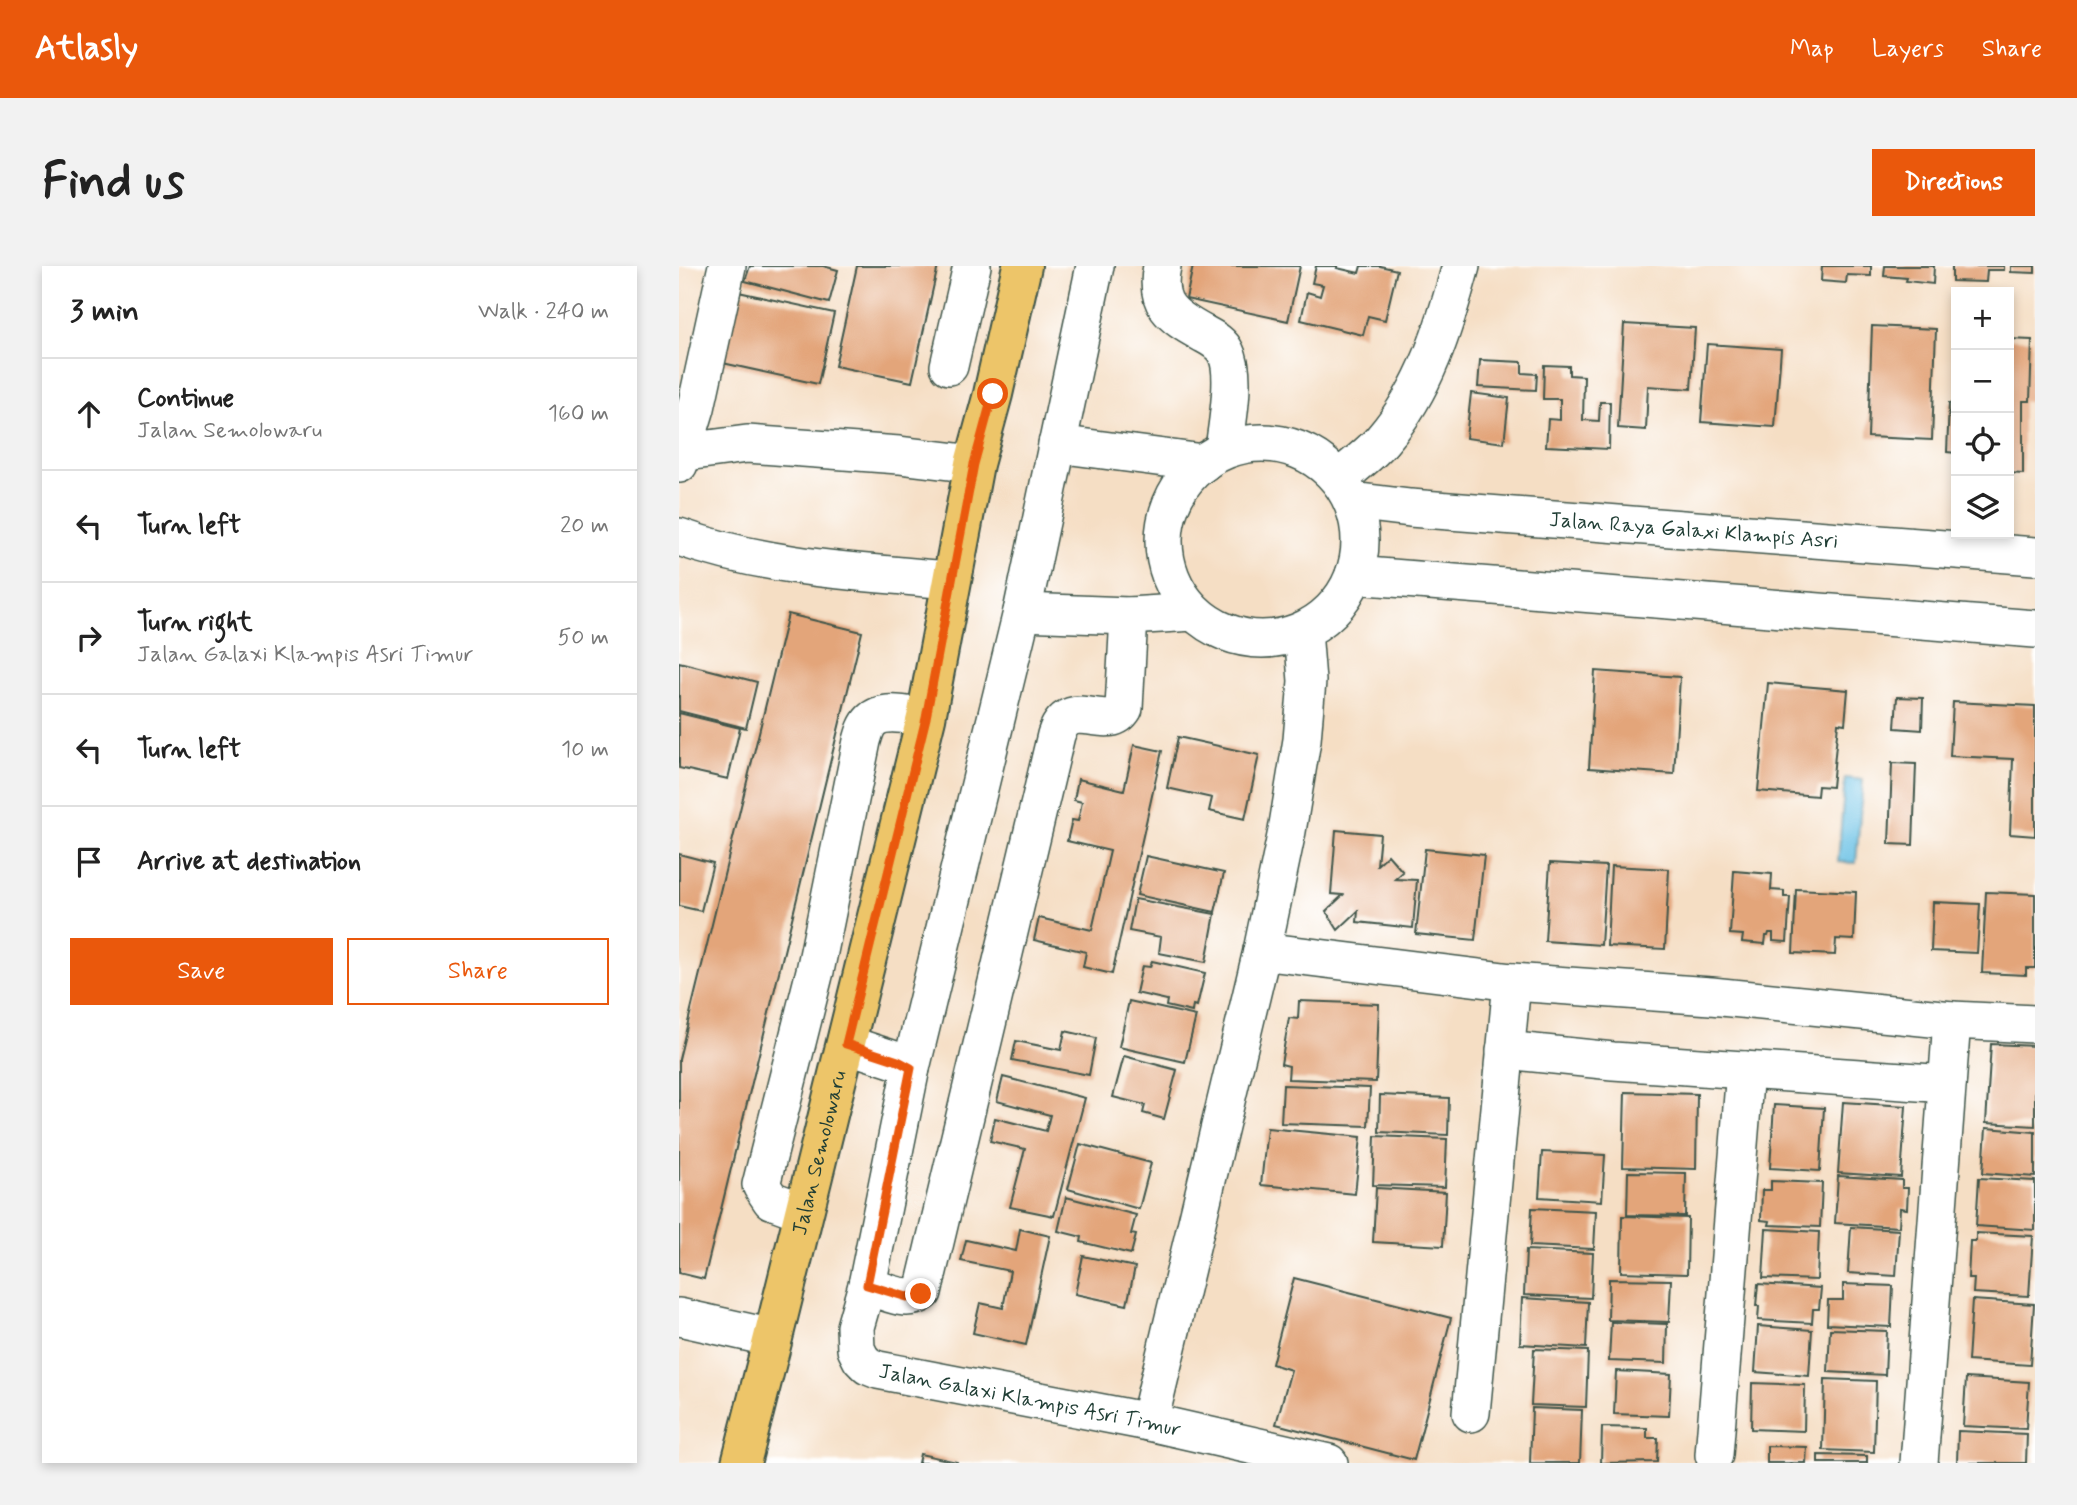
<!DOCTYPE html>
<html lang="en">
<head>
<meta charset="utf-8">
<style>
	:root { --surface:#fff; --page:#f2f2f2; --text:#222; --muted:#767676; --line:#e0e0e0; --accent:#ea580c }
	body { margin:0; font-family:Mynerve,sans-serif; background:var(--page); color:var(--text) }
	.controls { position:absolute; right:21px; top:21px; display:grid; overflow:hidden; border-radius:0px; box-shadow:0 4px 10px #0003 }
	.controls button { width:63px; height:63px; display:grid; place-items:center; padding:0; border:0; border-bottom:2px solid var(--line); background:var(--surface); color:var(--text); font:35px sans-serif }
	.stop { position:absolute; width:21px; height:21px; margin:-16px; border:5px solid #ea580c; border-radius:50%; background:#fff }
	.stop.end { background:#ea580c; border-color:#fff; box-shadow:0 2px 7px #0008 }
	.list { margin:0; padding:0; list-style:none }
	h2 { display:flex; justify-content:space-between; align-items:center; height:91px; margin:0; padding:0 28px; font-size:30px }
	h2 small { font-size:23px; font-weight:400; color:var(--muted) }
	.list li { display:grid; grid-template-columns:46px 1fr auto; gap:21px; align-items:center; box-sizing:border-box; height:112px; padding:0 28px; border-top:2px solid var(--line) }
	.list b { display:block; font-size:26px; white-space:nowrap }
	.list p { margin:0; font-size:23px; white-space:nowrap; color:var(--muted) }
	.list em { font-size:23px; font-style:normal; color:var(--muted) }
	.actions { display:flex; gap:14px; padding:21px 28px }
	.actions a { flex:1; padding:16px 0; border:2px solid var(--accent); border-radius:0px; text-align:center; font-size:24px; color:var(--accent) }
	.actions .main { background:var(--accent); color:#fff }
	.icon { flex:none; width:38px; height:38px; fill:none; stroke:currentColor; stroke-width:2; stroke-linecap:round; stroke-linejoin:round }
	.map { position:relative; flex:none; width:1356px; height:1197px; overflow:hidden; border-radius:0px }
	header { display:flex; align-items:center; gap:42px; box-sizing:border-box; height:98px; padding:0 35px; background:var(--accent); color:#fff }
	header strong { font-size:33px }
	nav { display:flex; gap:38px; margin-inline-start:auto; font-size:24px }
	.intro { display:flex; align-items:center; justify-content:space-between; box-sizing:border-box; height:168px; padding:0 42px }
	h1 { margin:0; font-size:49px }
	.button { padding:18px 32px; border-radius:0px; background:var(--accent); color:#fff; font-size:24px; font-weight:700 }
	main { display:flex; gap:42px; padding:0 42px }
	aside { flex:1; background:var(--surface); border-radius:0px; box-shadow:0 4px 10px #0003 }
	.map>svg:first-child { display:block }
	.water { fill:#67c0e4; stroke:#437e8c; stroke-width:2 }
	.building { fill:#e3a57a }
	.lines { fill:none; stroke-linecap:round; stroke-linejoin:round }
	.minor-casing { stroke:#3f554a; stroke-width:40 }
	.major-casing { stroke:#3f554a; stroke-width:42 }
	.minor { stroke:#fff; stroke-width:37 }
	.major { stroke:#edc569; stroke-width:38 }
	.route { stroke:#ea580c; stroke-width:9 }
	.labels { text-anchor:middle; stroke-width:6; stroke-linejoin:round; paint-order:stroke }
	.street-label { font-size:21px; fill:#1f3d34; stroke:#fff }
</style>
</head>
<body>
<header>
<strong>Atlasly</strong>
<nav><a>Map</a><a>Layers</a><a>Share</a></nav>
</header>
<div class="intro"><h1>Find us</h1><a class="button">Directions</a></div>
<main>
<aside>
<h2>3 min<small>Walk · 240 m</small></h2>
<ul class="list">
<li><svg class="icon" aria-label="ahead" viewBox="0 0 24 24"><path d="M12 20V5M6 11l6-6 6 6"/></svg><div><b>Continue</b><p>Jalan Semolowaru</p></div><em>160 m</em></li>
<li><svg class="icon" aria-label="left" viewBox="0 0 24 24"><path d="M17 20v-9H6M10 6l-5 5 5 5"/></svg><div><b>Turn left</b></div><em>20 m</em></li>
<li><svg class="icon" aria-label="right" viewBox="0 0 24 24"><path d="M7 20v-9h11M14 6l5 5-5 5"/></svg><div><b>Turn right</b><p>Jalan Galaxi Klampis Asri Timur</p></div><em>50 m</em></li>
<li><svg class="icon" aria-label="left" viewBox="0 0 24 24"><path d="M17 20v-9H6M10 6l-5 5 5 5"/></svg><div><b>Turn left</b></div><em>10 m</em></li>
<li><svg class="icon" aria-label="arrive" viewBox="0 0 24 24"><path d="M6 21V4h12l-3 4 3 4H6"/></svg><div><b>Arrive at destination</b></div></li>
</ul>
<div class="actions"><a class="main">Save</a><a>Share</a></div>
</aside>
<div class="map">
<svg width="1356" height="1197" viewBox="0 0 1356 1197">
	<rect width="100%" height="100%" fill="#fff"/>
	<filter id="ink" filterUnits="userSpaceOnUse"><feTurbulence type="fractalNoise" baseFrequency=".0143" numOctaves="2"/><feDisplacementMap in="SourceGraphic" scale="14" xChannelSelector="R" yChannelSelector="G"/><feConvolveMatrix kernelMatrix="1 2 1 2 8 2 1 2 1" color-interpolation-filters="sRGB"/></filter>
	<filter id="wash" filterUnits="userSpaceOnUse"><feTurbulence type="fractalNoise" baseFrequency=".00686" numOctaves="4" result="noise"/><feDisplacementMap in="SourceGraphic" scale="28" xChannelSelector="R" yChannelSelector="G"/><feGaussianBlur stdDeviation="1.57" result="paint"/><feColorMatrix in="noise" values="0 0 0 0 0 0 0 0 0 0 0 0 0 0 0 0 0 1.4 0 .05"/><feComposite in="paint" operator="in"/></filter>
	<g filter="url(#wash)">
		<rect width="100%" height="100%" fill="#f5dec4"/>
		<!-- water -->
		<path class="water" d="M1166 512 1184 514 1177 597 1159 596Z"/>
		<g id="blocks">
			<!-- building -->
			<g class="building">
				<path d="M71 0H144L159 4 150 37 66 15Z"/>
				<path d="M178 0H259L233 116 156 100Z"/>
				<path d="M514 0H621L609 55 507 33Z"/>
				<path d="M637 0H659L658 2 680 7 682 0H701L718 4 706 54 689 50 684 69 622 54 628 26 641 30 644 19 633 17Z"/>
				<path d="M1143 0H1192V10L1168 9 1167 17 1142 15Z"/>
				<path d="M1206 0H1255L1254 18 1227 15 1228 12 1205 10Z"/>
				<path d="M1273 0H1325V4H1308L1307 16 1273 15Z"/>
				<path d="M1332 0H1356V7L1332 6Z"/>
				<path d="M55 25 155 47 139 118 39 96Z"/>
				<path d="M945 58 1016 62 1012 123 969 120 967 164 939 162Z"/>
				<path d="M1193 60 1257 63 1253 174 1189 171Z"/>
				<path d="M1330 73 1353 74 1351 135H1344V208L1330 207Z"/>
				<path d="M1028 78 1102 83 1096 161 1022 156Z"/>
				<path d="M801 94 843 96V107L858 108 857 124 799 121Z"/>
				<path d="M865 99 890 100V109L905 110 904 154 920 155 921 136H931L930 183 867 180 869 153 881 154V133H864Z"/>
				<path d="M792 127 830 132 825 177 787 172Z"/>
				<path d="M1270 137H1277V187L1268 186Z"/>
				<path d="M109 348 183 366 25 1013 0 1007V793Z"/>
				<path d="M0 396 78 416 67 462 0 445Z"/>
				<path d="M916 405 1001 411 995 508 910 502Z"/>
				<path d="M1089 417 1169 424 1166 458 1159 457 1153 521 1139 520 1138 530 1079 525Z"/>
				<path d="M1218 431 1244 432 1243 464 1216 462Z"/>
				<path d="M1274 436 1356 440V570L1331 568 1334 493 1271 490Z"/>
				<path d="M0 447 61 462 49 513 0 502Z"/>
				<path d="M499 471 580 489 566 553 530 545 533 532 488 522Z"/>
				<path d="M455 479 483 485 433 708 404 701 407 686 355 674 360 652 413 664 431 585 388 575 393 554 399 555 403 536 395 534 399 513 445 524Z"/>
				<path d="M1213 497 1237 498 1234 579 1210 578Z"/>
				<path d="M657 564 701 568 698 599 709 589 724 606 716 613 738 614 734 662 678 656 679 645 659 664 647 645 664 629 652 628Z"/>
				<path d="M746 583 805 589 796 674 737 668Z"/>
				<path d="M0 588 34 597 22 645 0 640Z"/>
				<path d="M467 590 545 607 536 646 458 629Z"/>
				<path d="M871 597 927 600 922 679 866 675Z"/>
				<path d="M932 600 990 603 986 683 928 680Z"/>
				<path d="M1055 605 1093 608 1092 624 1105 625V631H1111L1108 676 1094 675V667H1090L1089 670H1087L1086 678 1063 676 1064 669 1051 668Z"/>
				<path d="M1117 623 1177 626 1175 674 1157 673 1156 689 1114 687Z"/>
				<path d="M1307 626 1356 628V702H1347V709L1303 707Z"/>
				<path d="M456 633 536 648 527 696 480 687 482 671 450 665Z"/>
				<path d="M1254 636 1301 638 1298 687 1252 685Z"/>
				<path d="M473 695 526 707 518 740 514 739 513 746 487 740 488 734 457 727 463 700 471 701Z"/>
				<path d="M450 735 517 750 506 796 440 781Z"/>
				<path d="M620 735 700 738 697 816 609 813 610 800 602 798 610 752 619 753Z"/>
				<path d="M386 765 417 772 410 809 333 794 337 775 382 784Z"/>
				<path d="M1312 778 1356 780V860L1307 857Z"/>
				<path d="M445 790 498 804 485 853 464 847 466 839 434 831Z"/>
				<path d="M324 811 406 832 375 950 331 941 346 883 311 875 316 852 367 865 371 849 318 835Z"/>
				<path d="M604 819 691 822 689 860 602 857Z"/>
				<path d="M946 826 1018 828 1017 903 944 901Z"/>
				<path d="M701 829 770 832 769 869 700 866Z"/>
				<path d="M1164 836 1227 840 1222 911 1159 907Z"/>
				<path d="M1095 839 1145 842 1141 905 1091 902Z"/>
				<path d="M588 862 682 871 676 928 582 919Z"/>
				<path d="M1307 862 1356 866V911L1304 907Z"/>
				<path d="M696 870 768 873 766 921 694 919Z"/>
				<path d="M401 878 472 897 460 943 389 923Z"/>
				<path d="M863 886 926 889 923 935 860 931Z"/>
				<path d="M949 906 1007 907 1006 950 948 949Z"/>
				<path d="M1159 910 1223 914V922H1229L1228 943 1221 942 1220 961 1156 957Z"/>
				<path d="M1300 912 1356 915V964L1297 960Z"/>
				<path d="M1092 915 1143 917 1141 961 1090 959 1091 955 1082 954 1083 924H1092Z"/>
				<path d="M697 922 767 926 764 980 694 976Z"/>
				<path d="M387 931 457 949 452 968 457 969 452 988 402 976 403 971 379 965Z"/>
				<path d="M853 942 917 945 915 983 851 980Z"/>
				<path d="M943 950 1009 952 1008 1008 942 1006Z"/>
				<path d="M1172 961 1220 964 1217 1010 1169 1007Z"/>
				<path d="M341 963 371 970 347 1079 294 1067 301 1037 324 1042 331 1005 282 995 287 974 337 985Z"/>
				<path d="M1087 963 1140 966 1138 1014 1084 1012Z"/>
				<path d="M1297 967 1354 970 1350 1030 1294 1027 1295 1012H1289L1291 975H1297Z"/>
				<path d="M847 984 914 987 912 1032 845 1029Z"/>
				<path d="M404 990 456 1001 448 1039 396 1028Z"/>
				<path d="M615 1012 772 1052 735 1194 597 1158 612 1104 593 1098Z"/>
				<path d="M930 1013 992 1014 990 1056 929 1054Z"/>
				<path d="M1079 1018 1142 1022 1140 1043H1134L1133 1057 1079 1054 1080 1040H1077Z"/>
				<path d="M1164 1018 1214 1020 1212 1061 1148 1058 1149 1034H1164Z"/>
				<path d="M843 1032 909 1036 907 1082 841 1078Z"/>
				<path d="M1293 1034 1355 1038 1351 1099 1289 1095Z"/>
				<path d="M932 1056 988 1058 987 1097 930 1095Z"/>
				<path d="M1079 1060 1133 1064 1130 1110 1076 1106Z"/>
				<path d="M1151 1063 1208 1065 1206 1109 1149 1106Z"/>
				<path d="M855 1083 909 1085 907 1141 852 1139Z"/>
				<path d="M937 1105 992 1108 990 1150 935 1148Z"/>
				<path d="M1287 1112 1350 1116 1347 1163 1284 1160Z"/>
				<path d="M1146 1113 1197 1115 1195 1186 1144 1184Z"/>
				<path d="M1073 1117 1126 1119 1125 1165 1072 1163Z"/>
				<path d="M853 1142 903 1144 901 1197H851Z"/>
				<path d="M923 1161 968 1162V1172H979L978 1196 922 1197Z"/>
				<path d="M1279 1165 1348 1168 1347 1197H1278Z"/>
				<path d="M1088 1180 1128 1181 1127 1197H1088Z"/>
				<path d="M241 1188 278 1196V1197H239Z"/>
				<path d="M1139 1189 1188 1190V1197H1139Z"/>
			</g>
		</g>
	</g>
	<g filter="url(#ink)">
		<use href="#blocks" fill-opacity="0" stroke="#3f554a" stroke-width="2"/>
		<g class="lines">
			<!-- minor casing -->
			<g class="minor-casing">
				<g id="minor">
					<path id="s1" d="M416 0 343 346 232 802 188 1019 176 1061 177 1083 182 1093 189 1100 199 1104 470 1156 650 1197"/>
					<path d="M483 0C475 38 492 50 523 67 532 72 542 76 547 87 558 108 548 159 545 183"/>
					<path d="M270 100 293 0"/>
					<circle cx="583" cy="275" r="98"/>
					<path d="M378 178 524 197"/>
					<path d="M0 187 68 178 220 189 295 198"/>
					<path d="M0 198 17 142 48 0"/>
					<path d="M660 213C674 200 692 188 704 173 747 123 765 62 782 0"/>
					<path id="s2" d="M673 235 731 242 1356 290"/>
					<path d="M0 271C88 302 180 306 272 314"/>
					<path d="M675 309 1356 363"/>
					<path d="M343 346 450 350 514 346"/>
					<path d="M583 685 833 716 1032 730 1273 754 1356 758"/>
					<path d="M167 778 219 795 232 802"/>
					<path d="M826 784 934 795 1268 818"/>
					<path d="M125 946 92 934 82 919 136 705 183 475C185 468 187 460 192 455 205 442 231 450 247 452"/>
					<path d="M188 1019C204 1025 228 1038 244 1026L377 469C391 427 429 469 445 442L450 350"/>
					<path d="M0 1051 94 1072"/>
					<path d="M792 1147 833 716"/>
					<path d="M470 1156 583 685 608 565 623 474 628 415 624 365"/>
					<path d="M1035 1189 1066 804"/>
					<path d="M1240 1197 1273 754"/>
				</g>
			</g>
			<!-- major casing -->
			<g class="major-casing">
				<g id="major">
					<path id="s3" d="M62 1197 94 1072 247 452 295 198 314 128 343 0"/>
				</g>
			</g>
			<!-- minor -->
			<use href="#minor" class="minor"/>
			<!-- major -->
			<use href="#major" class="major"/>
		</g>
	</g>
	<g class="lines" filter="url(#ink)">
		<!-- route -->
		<path class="route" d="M242 1028 228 1031 188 1019 232 802 219 795 167 778 247 452 295 198 314 128"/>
	</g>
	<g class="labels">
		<!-- street labels -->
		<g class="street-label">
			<text dy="7" stroke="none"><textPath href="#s2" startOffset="343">Jalan Raya Galaxi Klampis Asri</textPath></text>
			<text dy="7" stroke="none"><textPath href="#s3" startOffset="320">Jalan Semolowaru</textPath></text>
			<text dy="7" stroke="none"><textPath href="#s1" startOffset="1297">Jalan Galaxi Klampis Asri Timur</textPath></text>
		</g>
	</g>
</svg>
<div class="controls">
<button>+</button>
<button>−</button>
<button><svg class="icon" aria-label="locate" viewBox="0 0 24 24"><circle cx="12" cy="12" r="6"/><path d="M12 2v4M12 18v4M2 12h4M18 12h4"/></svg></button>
<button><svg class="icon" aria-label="layers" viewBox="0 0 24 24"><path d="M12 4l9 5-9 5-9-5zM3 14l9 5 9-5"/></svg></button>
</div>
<div class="stop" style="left:314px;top:128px"></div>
<div class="stop end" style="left:242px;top:1028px"></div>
</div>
</main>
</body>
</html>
